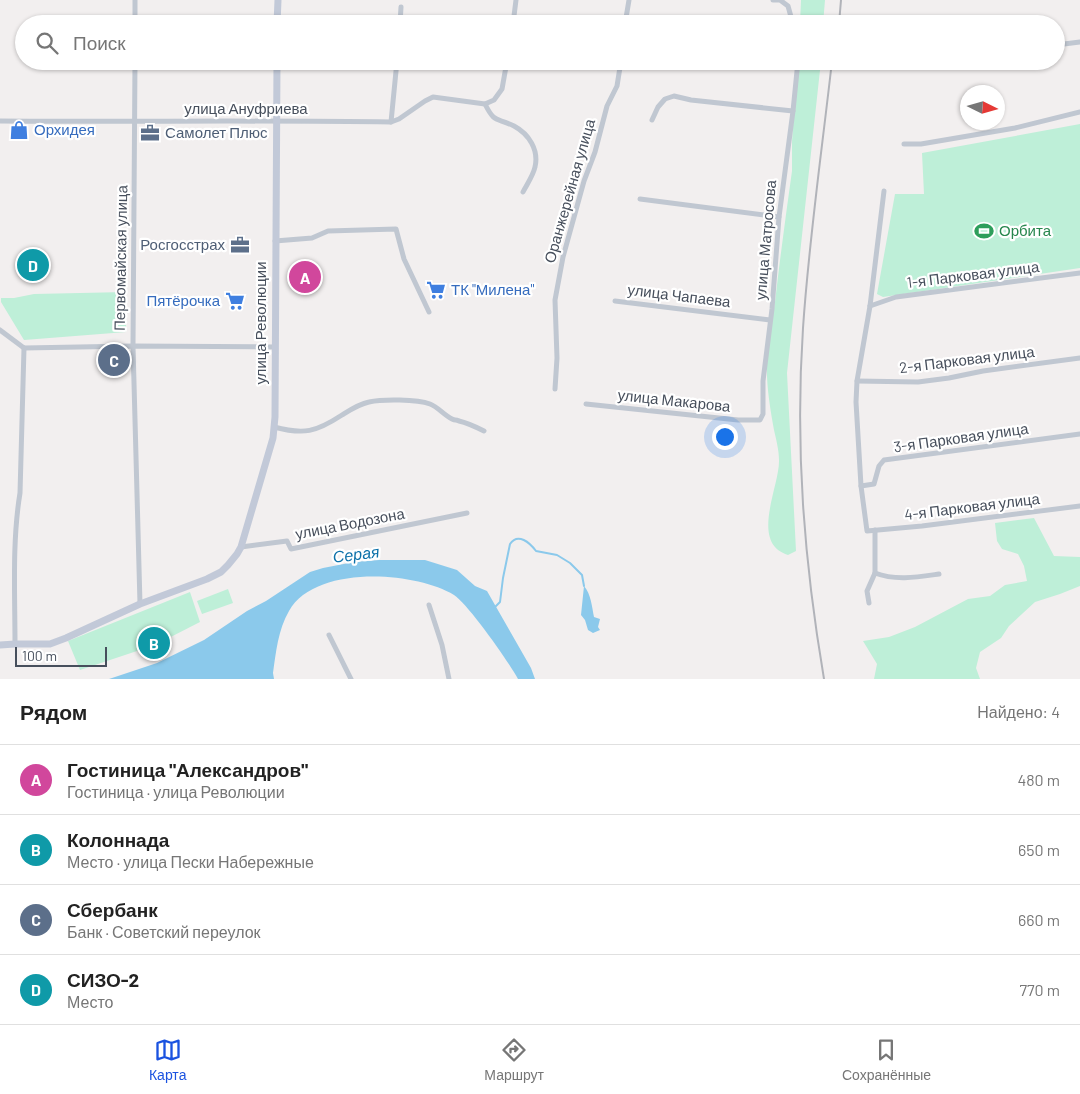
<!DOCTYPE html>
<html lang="ru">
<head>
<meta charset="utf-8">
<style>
	:root { --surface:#fff; --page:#f6f6f6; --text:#222; --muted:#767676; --line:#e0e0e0; --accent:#1a52e0 }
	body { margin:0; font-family:Barlow,sans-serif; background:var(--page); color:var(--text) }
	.compass { position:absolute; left:960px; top:85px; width:45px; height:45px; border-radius:50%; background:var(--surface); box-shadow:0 1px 4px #0004; rotate:95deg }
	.scale { position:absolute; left:15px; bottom:12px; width:92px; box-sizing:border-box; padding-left:5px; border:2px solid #474f5c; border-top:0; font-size:14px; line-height:18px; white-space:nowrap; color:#474f5c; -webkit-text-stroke:4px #fff; paint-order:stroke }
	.you { position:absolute; left:724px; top:436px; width:18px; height:18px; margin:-12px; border:4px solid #fff; border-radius:50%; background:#1a73e8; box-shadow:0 0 0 8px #1a73e833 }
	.badge { display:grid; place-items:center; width:32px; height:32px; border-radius:50%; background:var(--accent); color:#fff; font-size:16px; font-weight:700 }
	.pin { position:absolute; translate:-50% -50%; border:2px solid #fff; box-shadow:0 1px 5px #0006 }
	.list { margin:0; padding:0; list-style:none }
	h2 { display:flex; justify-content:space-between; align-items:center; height:65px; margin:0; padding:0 20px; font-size:21px }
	h2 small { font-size:16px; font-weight:400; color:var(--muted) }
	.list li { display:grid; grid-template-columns:32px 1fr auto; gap:15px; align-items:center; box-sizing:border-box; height:70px; padding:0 20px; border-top:1px solid var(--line) }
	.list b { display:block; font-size:19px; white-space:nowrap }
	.list p { margin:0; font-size:16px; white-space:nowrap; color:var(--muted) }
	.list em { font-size:16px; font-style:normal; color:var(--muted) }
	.icon { flex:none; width:28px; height:28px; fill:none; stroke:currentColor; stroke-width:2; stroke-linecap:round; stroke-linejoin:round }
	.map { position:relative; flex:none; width:1080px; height:679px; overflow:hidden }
	.search { position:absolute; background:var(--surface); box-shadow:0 1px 4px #0004; left:15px; right:15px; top:15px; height:55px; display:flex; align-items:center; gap:12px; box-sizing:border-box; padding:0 18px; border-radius:28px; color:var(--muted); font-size:19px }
	.sheet { height:345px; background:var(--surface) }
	nav { display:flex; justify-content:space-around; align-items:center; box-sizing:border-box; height:70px; border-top:1px solid var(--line); background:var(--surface); font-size:14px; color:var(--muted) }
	nav a { display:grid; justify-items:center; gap:2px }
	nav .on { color:var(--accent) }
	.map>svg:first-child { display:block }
	.green { fill:#beefd8 }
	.water { fill:#8bc9eb }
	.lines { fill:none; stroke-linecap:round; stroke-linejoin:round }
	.stream { stroke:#8bc9eb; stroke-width:2 }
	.street { stroke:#c0c7d1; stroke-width:5 }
	.secondary { stroke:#c2c9d8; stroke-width:7 }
	.rail { stroke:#b1b3b9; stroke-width:2 }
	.labels { text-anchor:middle; stroke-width:4.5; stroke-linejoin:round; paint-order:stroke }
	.street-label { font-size:15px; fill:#474f5c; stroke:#fff }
	.shop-label { font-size:15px; fill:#366cbe; stroke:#fff; text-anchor:start }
	.service-label { font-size:15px; fill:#4e5e75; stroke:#fff; text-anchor:start }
	.leisure-label { font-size:15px; fill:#27864d; stroke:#fff; text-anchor:start }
	.water-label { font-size:16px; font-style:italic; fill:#0d71a9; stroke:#fff }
</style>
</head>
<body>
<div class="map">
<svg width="1080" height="679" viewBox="0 0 1080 679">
	<rect width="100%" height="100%" fill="#f2efef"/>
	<!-- green -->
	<g class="green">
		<path d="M801 0H825L823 24H800Z"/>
		<path d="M797 61H821L787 373 796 551 788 555C749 543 780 486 779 460 779 450 776 439 774 430 770 408 766 384 767 362 768 342 772 322 775 302 780 258 786 214 792 171V142Z"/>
		<path d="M1080 124V268L883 297 877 294 895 194H924L922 153Z"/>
		<path d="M126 292V332L24 340 1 302V298H14L34 294Z"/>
		<path d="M1034 518 1054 556 1080 557V586L1060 594 1035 602 1009 626 1001 638 980 652 976 668 980 679H874L877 664 863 641 889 637 915 627 968 599 990 596 1005 585 1027 581 1024 566 1018 554 1002 549 997 541 995 523Z"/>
		<path d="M228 589 233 603 202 614 197 601Z"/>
		<path d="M190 592 200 622 155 645 80 670 68 641Z"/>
	</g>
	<!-- water -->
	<g class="water">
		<path d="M379 560H425L457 570 475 586 487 591 531 668 535 679H518C509 662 468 604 454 595 414 571 315 565 289 611 278 630 276 652 273 673L274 679H109L157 663 204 640 247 611 266 601 310 572 323 568 354 562Z"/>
		<path d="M584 586C591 594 592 607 594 617L600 619 598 627 600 630 593 633 588 630 585 620 581 615Z"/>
	</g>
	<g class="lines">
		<!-- stream -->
		<path class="stream" d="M494 608 500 602 503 578 510 544C518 532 530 543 536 551L557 555 570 563 582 575 584 586"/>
		<!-- street -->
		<g class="street">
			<path d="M773 0H780L788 6 793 24"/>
			<path d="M135 24V0"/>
			<path d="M400 24 401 7"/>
			<path d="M513 24 516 0"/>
			<path d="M625 24 629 0"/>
			<path d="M1056 45 1080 42"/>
			<path d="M135 61 133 346 140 604"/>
			<path d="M910 66 942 61"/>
			<path d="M485 104C495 124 496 117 514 126 529 134 539 150 535 167 533 176 527 184 523 192"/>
			<path d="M652 120 658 107 665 99 674 96 691 100 793 111"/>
			<path d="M0 121C130 122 261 120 391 122L399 119 425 101 433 97 485 104 494 100 502 89 507 61"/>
			<path d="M391 122 397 61"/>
			<path d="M904 144H921L1015 128 1080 112"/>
			<path d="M884 191 870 306 857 381 856 402 861 486 867 531 922 526 1080 506"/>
			<path d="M640 199 779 217"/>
			<path d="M275 241 312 238 328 231 396 229 404 259 429 312"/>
			<path d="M615 301 770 320"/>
			<path d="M870 306 896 297 1080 273"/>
			<path d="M0 330 24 348"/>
			<path d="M24 348 133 346 275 347"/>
			<path d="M857 381 918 382 949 378 983 371 1080 358"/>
			<path d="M555 389 557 358 555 300 563 257 584 181 595 152 607 106 617 86 621 61"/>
			<path d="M586 404 738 420H760L763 414V381L772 309 779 217 793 111 798 61"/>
			<path d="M274 427C304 435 316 432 342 415 350 410 359 404 369 402 382 399 417 399 430 404 438 407 444 415 452 419 456 421 455 419 459 421 468 423 476 427 484 431"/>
			<path d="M861 486 874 484 879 466 884 460 1080 434"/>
			<path d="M241 547 287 541 291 549 467 513"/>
			<path d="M875 573C896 581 918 577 939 574"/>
			<path d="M869 603 867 591 875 573V530"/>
			<path d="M429 605 442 645 449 679"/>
			<path d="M329 635 351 679"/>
			<path d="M15 644C15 593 12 542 20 493L24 348"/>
		</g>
		<!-- secondary -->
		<g class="secondary">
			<path d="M277 24 278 0"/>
			<path d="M0 645 15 644H50L66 638 140 604 207 579 221 572 228 565 237 554 241 547 273 438 275 417 277 61"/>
		</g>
		<!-- rail -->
		<g class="rail">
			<path d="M839 24 841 0"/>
			<path d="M824 679C804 561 795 448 803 328 809 239 822 150 832 61"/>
		</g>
	</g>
	<!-- icons -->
	<defs>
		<g id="shop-bare" transform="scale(1.5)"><path d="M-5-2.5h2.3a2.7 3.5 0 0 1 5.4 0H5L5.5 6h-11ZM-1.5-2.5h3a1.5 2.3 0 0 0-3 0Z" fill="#3f7fe0" stroke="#fff" stroke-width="2.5" paint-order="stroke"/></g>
		<g id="office-bare" transform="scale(1.5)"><path d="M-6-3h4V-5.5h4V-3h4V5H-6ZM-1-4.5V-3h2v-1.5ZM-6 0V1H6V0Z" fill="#5c6f8a" stroke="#fff" stroke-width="2.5" paint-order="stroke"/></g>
		<g id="stadium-bare" transform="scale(1.5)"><path d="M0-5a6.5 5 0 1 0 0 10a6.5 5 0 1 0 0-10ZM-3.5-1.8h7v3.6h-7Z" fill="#2e9e5b" stroke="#fff" stroke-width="2.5" paint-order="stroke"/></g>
		<g id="supermarket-bare" transform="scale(1.5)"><path d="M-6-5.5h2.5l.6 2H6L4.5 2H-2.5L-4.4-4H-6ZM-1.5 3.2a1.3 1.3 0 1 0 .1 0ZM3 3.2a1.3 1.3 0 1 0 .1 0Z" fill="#3f7fe0" stroke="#fff" stroke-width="2.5" paint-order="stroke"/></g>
	</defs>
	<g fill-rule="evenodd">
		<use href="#shop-bare" x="19" y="130"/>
		<use href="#office-bare" x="150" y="133"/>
		<use href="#stadium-bare" x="984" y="231"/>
		<use href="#office-bare" x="240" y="245"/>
		<use href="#supermarket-bare" x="436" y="290"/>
		<use href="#supermarket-bare" x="235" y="301"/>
	</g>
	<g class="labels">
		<!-- street labels -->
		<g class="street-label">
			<text x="246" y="114">улица Ануфриева</text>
			<text transform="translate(570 191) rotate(-74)" y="5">Оранжерейная улица</text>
			<text transform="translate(766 240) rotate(-85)" y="5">улица Матросова</text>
			<text transform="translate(121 258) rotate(-89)" y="5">Первомайская улица</text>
			<text transform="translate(973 275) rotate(-7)" y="5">1-я Парковая улица</text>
			<text transform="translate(679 296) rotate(7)" y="5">улица Чапаева</text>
			<text transform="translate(261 323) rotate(-90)" y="5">улица Революции</text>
			<text transform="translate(967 360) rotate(-7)" y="5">2-я Парковая улица</text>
			<text transform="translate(674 401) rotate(6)" y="5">улица Макарова</text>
			<text transform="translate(961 438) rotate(-8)" y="5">3-я Парковая улица</text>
			<text transform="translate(972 507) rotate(-7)" y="5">4-я Парковая улица</text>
			<text transform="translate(350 524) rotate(-11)" y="5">улица Водозона</text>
		</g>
		<!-- shop labels -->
		<g class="shop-label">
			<text x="34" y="135">Орхидея</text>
			<text x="451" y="295">ТК "Милена"</text>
			<text x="220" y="306" text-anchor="end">Пятёрочка</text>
		</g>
		<!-- service labels -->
		<g class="service-label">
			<text x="165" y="138">Самолет Плюс</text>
			<text x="225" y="250" text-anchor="end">Росгосстрах</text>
		</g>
		<!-- leisure labels -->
		<g class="leisure-label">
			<text x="999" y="236">Орбита</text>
		</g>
		<!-- water labels -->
		<g class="water-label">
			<text transform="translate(356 554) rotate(-7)" y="6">Серая</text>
		</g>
	</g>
</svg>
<svg class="compass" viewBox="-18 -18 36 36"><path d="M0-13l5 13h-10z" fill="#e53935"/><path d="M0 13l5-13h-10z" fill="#767676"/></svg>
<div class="scale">100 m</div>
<div class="you"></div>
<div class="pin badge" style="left:305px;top:277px;background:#d1479c">A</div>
<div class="pin badge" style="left:154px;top:643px;background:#0f9aa8">B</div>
<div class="pin badge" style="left:114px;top:360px;background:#5c6f8a">C</div>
<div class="pin badge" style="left:33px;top:265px;background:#0f9aa8">D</div>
<div class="search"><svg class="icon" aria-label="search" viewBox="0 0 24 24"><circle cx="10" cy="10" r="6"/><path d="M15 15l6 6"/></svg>Поиск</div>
</div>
<section class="sheet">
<h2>Рядом<small>Найдено: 4</small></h2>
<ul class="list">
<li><span class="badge" style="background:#d1479c">A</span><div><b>Гостиница &quot;Александров&quot;</b><p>Гостиница · улица Революции</p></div><em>480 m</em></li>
<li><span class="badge" style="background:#0f9aa8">B</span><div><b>Колоннада</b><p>Место · улица Пески Набережные</p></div><em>650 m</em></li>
<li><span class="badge" style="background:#5c6f8a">C</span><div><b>Сбербанк</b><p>Банк · Советский переулок</p></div><em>660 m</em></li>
<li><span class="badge" style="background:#0f9aa8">D</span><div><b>СИЗО-2</b><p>Место</p></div><em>770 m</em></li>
</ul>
</section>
<nav>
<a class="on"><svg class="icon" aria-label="map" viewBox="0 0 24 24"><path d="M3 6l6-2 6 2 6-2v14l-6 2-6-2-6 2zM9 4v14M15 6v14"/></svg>Карта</a>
<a><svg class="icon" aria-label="directions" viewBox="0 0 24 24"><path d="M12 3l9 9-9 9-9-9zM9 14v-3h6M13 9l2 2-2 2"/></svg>Маршрут</a>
<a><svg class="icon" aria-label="saved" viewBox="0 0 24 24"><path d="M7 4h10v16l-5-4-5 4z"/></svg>Сохранённые</a>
</nav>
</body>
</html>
